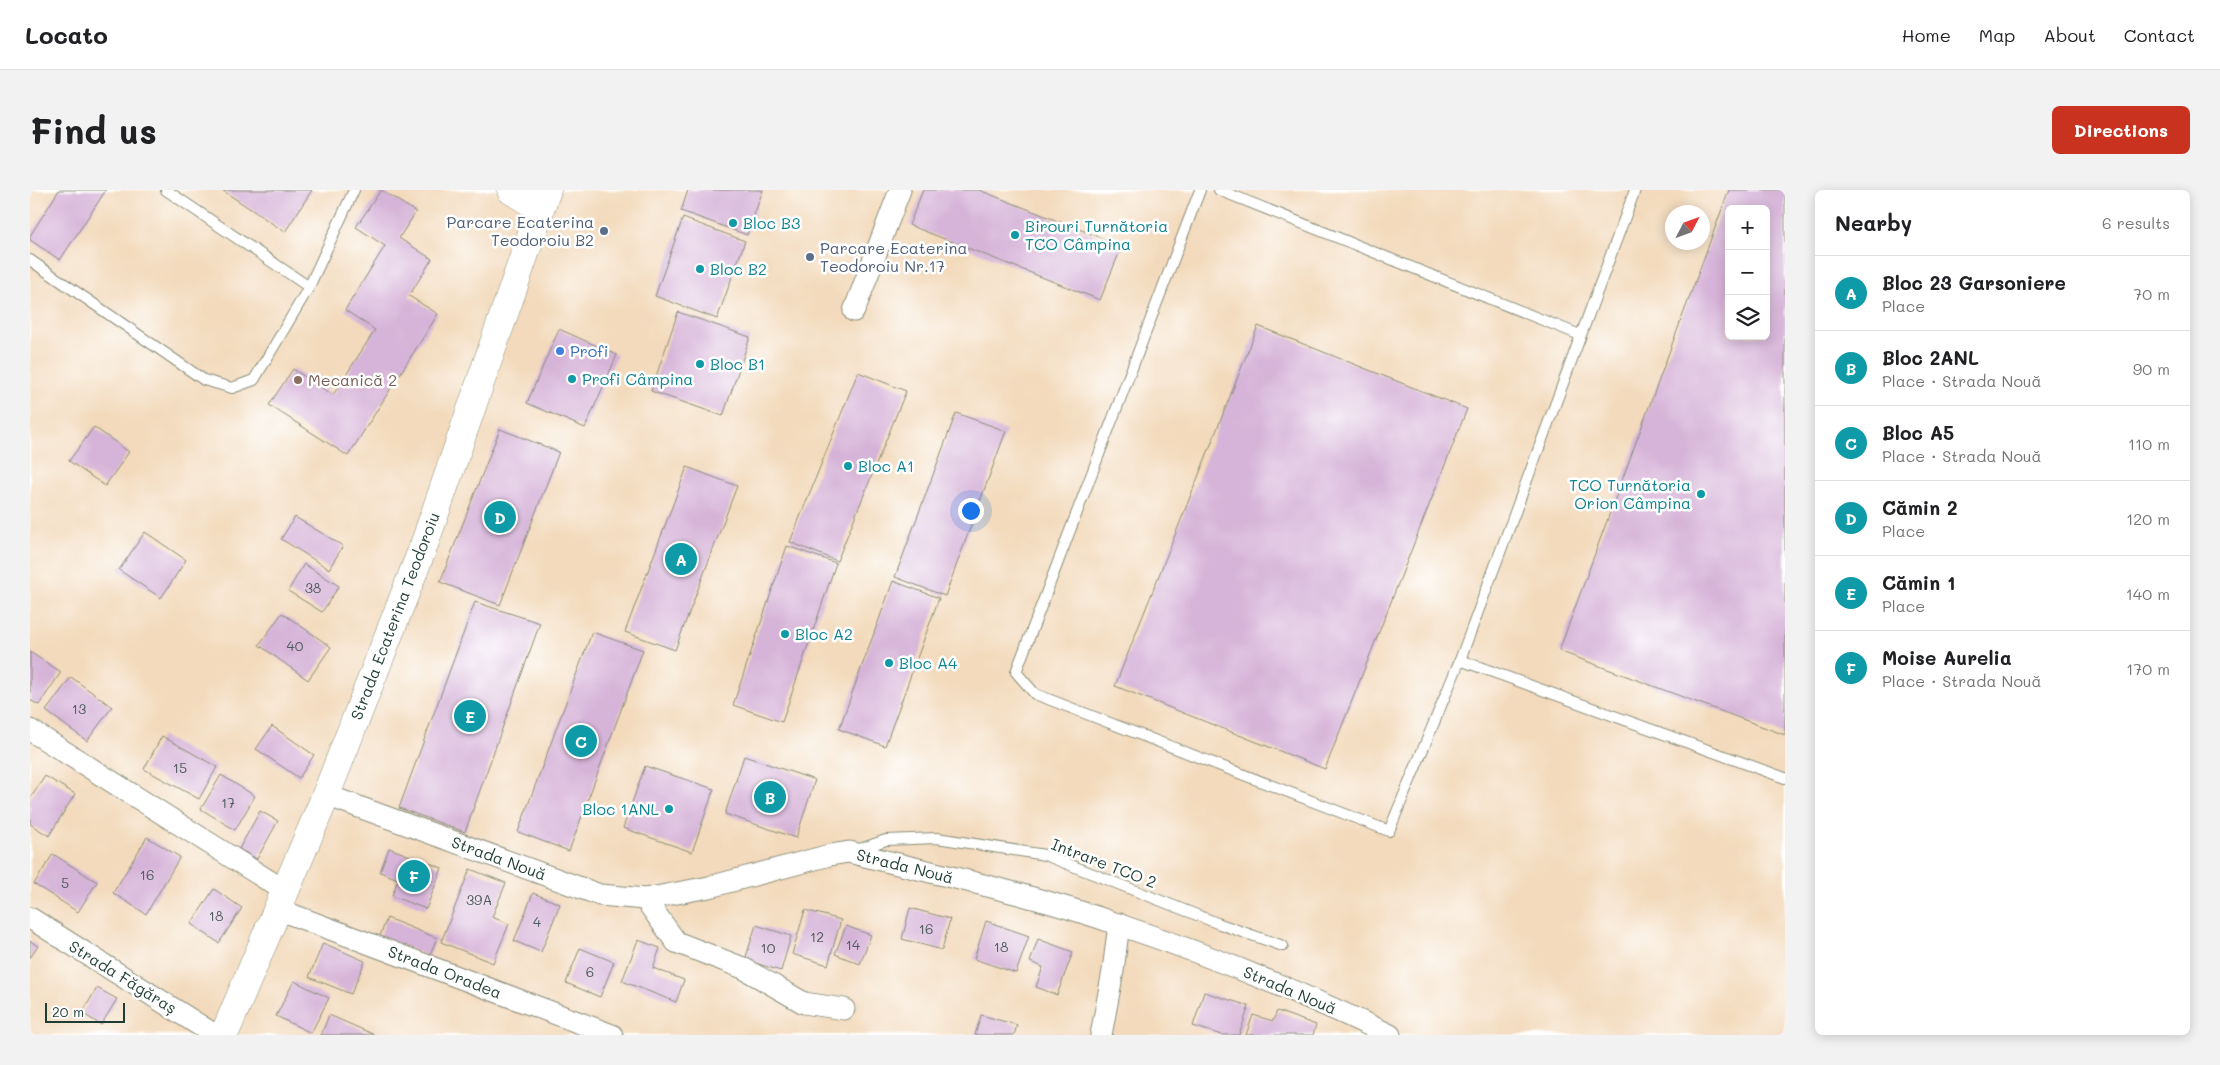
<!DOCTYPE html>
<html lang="en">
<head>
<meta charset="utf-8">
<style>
	:root { --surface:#fff; --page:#f2f2f2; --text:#202124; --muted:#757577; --line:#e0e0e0; --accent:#c8321e }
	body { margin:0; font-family:Mali,sans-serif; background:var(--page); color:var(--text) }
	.controls { position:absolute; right:15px; top:15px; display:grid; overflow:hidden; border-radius:8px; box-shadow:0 2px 12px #0003 }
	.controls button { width:45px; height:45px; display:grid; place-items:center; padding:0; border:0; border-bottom:1px solid var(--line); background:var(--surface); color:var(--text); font:25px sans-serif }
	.compass { position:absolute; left:1635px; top:15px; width:45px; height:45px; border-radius:50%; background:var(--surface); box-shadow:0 2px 12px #0003; rotate:49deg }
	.scale { position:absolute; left:15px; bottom:12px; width:80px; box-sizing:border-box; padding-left:5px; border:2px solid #1f3d34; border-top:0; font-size:14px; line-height:18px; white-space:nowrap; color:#1f3d34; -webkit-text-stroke:4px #fff; paint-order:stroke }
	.you { position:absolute; left:940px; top:320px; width:18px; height:18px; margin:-12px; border:4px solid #fff; border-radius:50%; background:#1a73e8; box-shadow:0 0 0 8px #1a73e833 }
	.badge { display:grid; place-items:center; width:32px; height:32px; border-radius:50%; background:var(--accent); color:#fff; font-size:16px; font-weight:700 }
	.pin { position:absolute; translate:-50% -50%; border:2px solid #fff; box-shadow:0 1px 5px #0006 }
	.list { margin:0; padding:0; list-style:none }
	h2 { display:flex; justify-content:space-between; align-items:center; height:65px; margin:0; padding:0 20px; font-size:21px }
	h2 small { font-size:16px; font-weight:400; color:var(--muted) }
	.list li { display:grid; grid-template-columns:32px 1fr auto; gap:15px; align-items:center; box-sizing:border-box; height:75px; padding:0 20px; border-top:1px solid var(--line) }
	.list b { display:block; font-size:19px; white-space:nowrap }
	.list p { margin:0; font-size:16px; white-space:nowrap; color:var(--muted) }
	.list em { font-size:16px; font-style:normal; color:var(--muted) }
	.icon { flex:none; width:28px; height:28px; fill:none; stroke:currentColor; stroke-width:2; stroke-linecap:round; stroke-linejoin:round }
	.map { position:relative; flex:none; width:1755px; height:845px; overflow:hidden; border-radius:8px }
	header { display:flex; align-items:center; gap:30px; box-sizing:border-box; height:70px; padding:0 25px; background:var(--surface); border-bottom:1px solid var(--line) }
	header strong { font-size:24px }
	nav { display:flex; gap:28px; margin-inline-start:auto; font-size:18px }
	.intro { display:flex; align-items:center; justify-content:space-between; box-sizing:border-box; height:120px; padding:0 30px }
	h1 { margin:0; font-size:35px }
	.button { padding:12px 22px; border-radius:8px; background:var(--accent); color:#fff; font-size:18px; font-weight:700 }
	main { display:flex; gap:30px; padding:0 30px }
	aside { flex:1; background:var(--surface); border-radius:8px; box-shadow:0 2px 12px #0003 }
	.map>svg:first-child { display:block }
	.building { fill:#d6b3d8; fill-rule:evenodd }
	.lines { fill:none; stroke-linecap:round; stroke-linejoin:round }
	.lane-casing { stroke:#898c78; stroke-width:12 }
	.street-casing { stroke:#898c78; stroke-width:23 }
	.secondary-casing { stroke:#898c78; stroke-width:29 }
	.lane { stroke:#fff; stroke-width:10 }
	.street { stroke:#fff; stroke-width:21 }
	.secondary { stroke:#fff; stroke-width:28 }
	.culture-dot { fill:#0f9aa8; stroke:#fff; stroke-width:2 }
	.service-dot { fill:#5c6f8a; stroke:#fff; stroke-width:2 }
	.shop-dot { fill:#3f7fe0; stroke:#fff; stroke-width:2 }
	.education-dot { fill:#8d6e63; stroke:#fff; stroke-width:2 }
	.labels { text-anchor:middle; stroke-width:5; stroke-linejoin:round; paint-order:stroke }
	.number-label { font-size:14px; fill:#4d5a5d }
	.service-label { font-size:16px; fill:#4e5e75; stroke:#fff; text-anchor:end }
	.culture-label { font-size:16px; fill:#0d838f; stroke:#fff; text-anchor:start }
	.shop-label { font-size:16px; fill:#366cbe; stroke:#fff; text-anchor:start }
	.education-label { font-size:16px; fill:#785e54; stroke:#fff; text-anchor:start }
	.street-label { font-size:16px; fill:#1f3d34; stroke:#fff }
</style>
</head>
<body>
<header>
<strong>Locato</strong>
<nav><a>Home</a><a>Map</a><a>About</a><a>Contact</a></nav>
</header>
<div class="intro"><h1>Find us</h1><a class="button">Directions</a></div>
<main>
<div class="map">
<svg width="1755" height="845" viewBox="0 0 1755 845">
	<rect width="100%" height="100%" fill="#fff"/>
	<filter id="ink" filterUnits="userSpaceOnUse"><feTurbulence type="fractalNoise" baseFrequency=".02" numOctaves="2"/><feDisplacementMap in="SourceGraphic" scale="10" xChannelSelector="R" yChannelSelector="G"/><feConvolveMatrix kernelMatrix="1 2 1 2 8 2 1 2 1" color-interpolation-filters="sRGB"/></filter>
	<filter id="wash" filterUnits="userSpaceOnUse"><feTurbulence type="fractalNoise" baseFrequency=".0096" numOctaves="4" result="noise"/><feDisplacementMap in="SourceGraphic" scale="20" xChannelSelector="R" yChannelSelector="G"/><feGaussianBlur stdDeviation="1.12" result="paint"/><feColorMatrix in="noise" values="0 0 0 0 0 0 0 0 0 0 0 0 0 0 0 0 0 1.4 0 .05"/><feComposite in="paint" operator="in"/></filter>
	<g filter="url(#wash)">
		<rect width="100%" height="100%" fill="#f3dabc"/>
		<g id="blocks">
			<!-- building -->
			<g class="building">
				<path d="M29 0H76L30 70 0 50V46Z"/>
				<path d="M192 0H282L255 42Z"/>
				<path d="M351 0 386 22 369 48 402 69 379 106 408 124 318 266 239 215 263 179 303 205 345 140 315 120 355 56 326 37Z"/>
				<path d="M658 0H733L717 45 651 21Z"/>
				<path d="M893 0H949L1092 56 1070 110 879 35Z"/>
				<path d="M1699 0H1755V545L1529 461ZM1699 19H1736V146H1699Z"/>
				<path d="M653 28 715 51 687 129 625 106Z"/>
				<path d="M648 122 720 147 693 226 621 201Z"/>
				<path d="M1228 136 1437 219 1295 579 1085 496Z"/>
				<path d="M529 139 587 165 555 238 497 213Z"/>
				<path d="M828 182 876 201 807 371 760 352Z"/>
				<path d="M926 223 976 241 915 406 865 387Z"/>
				<path d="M64 237 99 262 75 296 39 271Z"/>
				<path d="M470 239 529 262 470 415 410 392Z"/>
				<path d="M657 277 707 296 645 460 595 442Z"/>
				<path d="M265 327 313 356 299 379 251 349Z"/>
				<path d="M115 342 156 370 131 408 89 380Z"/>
				<path d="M757 356 806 373 752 532 703 515Z"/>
				<path d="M274 374 309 396 292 422 258 401Z"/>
				<path d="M863 391 909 408 855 556 809 539Z"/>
				<path d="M445 412 510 433 435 642 369 618Z"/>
				<path d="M252 423 301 457 278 490 229 455Z"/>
				<path d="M562 442 613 460 539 661 488 642Z"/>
				<path d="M0 462 31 482 9 515 0 510Z"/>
				<path d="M41 487 82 517 57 551 16 521Z"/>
				<path d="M242 536 284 565 269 588 226 559Z"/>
				<path d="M132 546 187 577 169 609 114 579Z"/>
				<path d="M714 566 785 590 766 648 695 624Z"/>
				<path d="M615 576 684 599 662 662 593 638Z"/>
				<path d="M191 585 225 606 205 640 171 619Z"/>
				<path d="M15 586 45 604 19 646 0 634V609Z"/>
				<path d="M230 621 248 631 227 669 209 659Z"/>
				<path d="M117 647 150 667 116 724 83 703Z"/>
				<path d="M359 658 412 678 396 719 362 706 368 689 350 682Z"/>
				<path d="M23 664 67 692 48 722 4 694Z"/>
				<path d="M440 679 476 693 462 727 479 734 463 773 411 752Z"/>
				<path d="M184 699 212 718 189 753 161 734Z"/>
				<path d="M503 703 530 714 511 762 484 751Z"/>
				<path d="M880 718 920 729 912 760 872 749Z"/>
				<path d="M775 720 811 730 798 775 762 764Z"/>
				<path d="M357 728 407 748 399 767 350 746Z"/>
				<path d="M956 731 999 746 986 783 944 769Z"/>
				<path d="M726 735 761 746 751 781 715 770Z"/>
				<path d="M816 736 841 745 830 774 805 764Z"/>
				<path d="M1008 749 1043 762 1027 805 1006 797 1013 777 1000 772Z"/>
				<path d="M608 750 630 758 623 778 654 790 646 812 592 791Z"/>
				<path d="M0 751 8 756 0 768Z"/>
				<path d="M293 753 335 771 321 804 279 787Z"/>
				<path d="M550 758 584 772 570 807 536 793Z"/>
				<path d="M264 791 299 808 281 843 246 826Z"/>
				<path d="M67 798 87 809 71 835 52 823Z"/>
				<path d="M1174 802 1219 816 1209 845H1192L1163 836Z"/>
				<path d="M1247 821 1286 835 1283 845H1216L1223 825 1243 831Z"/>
				<path d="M299 825 345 845H291Z"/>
				<path d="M951 825 987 835 984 845H945Z"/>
			</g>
		</g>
	</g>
	<g filter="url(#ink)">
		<use href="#blocks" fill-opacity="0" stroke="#898c78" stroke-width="1"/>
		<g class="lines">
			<!-- lane casing -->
			<g class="lane-casing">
				<g id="lane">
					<path d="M136 0 279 97"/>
					<path d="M1170 0 986 482 1005 504 1359 641 1430 470"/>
					<path d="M1189 0 1550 145"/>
					<path d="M1605 0 1430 470 1755 588"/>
					<path d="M0 70 174 190 202 198 224 190 279 97 324 0"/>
					<path d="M827 660 856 650 907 648 1015 665 1187 733 1253 756"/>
				</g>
			</g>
			<!-- street casing -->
			<g class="street-casing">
				<g id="street">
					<path d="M824 121 870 0"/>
					<path d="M0 540 255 701"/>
					<path d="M296 605 570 705 615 709 679 697 800 665 819 662C910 685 1002 704 1090 735 1182 766 1272 803 1360 845"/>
					<path d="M615 709 646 752 713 778 774 813 814 819"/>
					<path d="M247 719 582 845"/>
					<path d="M0 728 185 845"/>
					<path d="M1071 845 1083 781 1089 734"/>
				</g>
			</g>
			<!-- secondary casing -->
			<g class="secondary-casing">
				<g id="secondary">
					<path d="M481 0 510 18"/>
					<path d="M194 845 296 605 394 355 517 0"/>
				</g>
			</g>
			<!-- lane -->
			<use href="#lane" class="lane"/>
			<!-- street -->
			<use href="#street" class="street"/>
			<!-- secondary -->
			<use href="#secondary" class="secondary"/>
		</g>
	</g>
	<!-- markers -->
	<g class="culture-dot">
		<circle cx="703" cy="33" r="5"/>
		<circle cx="985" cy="45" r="5"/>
		<circle cx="670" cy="79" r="5"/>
		<circle cx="670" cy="174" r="5"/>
		<circle cx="542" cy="189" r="5"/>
		<circle cx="818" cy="276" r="5"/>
		<circle cx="1671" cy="304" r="5"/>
		<circle cx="755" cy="444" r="5"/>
		<circle cx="859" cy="473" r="5"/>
		<circle cx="639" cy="619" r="5"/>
	</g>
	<g class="service-dot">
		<circle cx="574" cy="41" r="5"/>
		<circle cx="780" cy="67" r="5"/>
	</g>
	<circle class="shop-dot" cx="530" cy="161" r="5"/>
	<circle class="education-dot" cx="268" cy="190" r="5"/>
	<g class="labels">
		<!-- number labels -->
		<g class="number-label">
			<text x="283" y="403">38</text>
			<text x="265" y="461">40</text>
			<text x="49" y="524">13</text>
			<text x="150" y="583">15</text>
			<text x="198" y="618">17</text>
			<text x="117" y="690">16</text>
			<text x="35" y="698">5</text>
			<text x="449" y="715">39A</text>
			<text x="186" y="731">18</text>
			<text x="507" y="737">4</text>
			<text x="896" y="744">16</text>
			<text x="787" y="752">12</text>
			<text x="823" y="760">14</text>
			<text x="971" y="762">18</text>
			<text x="738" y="763">10</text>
			<text x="560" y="787">6</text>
		</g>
		<!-- service labels -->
		<g class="service-label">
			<text x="564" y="38">Parcare Ecaterina<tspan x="564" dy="18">Teodoroiu B2</tspan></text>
			<text x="790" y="64" text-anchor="start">Parcare Ecaterina<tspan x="790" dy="18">Teodoroiu Nr.17</tspan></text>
		</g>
		<!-- culture labels -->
		<g class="culture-label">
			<text x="713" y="39">Bloc B3</text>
			<text x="995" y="42">Birouri Turnătoria<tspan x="995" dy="18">TCO Câmpina</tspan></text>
			<text x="680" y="85">Bloc B2</text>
			<text x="680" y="180">Bloc B1</text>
			<text x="552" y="195">Profi Câmpina</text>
			<text x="828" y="282">Bloc A1</text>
			<text x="1661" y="301" text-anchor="end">TCO Turnătoria<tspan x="1661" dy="18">Orion Câmpina</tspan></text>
			<text x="765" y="450">Bloc A2</text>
			<text x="869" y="479">Bloc A4</text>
			<text x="629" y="625" text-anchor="end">Bloc 1ANL</text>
		</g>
		<!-- shop labels -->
		<g class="shop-label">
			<text x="540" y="167">Profi</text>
		</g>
		<!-- education labels -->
		<g class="education-label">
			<text x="278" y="196">Mecanică 2</text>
		</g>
		<!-- street labels -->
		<g class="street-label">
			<text transform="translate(365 426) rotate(-69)" y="6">Strada Ecaterina Teodoroiu</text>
			<text transform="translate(469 668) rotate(20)" y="6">Strada Nouă</text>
			<text transform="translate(1074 673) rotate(21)" y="6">Intrare TCO 2</text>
			<text transform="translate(875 676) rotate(14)" y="6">Strada Nouă</text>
			<text transform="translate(415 782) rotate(21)" y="6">Strada Oradea</text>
			<text transform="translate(93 787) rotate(32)" y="6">Strada Făgăraș</text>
			<text transform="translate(1260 800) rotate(23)" y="6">Strada Nouă</text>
		</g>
	</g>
</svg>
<div class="controls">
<button>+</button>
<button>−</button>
<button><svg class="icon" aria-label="layers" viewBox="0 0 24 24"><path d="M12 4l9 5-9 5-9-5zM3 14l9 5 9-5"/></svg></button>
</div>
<svg class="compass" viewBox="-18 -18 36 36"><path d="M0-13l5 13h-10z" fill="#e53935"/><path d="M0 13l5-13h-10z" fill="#757577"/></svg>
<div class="scale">20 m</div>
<div class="you"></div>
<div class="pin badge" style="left:651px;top:369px;background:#0f9aa8">A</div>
<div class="pin badge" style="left:740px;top:607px;background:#0f9aa8">B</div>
<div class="pin badge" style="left:551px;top:551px;background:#0f9aa8">C</div>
<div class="pin badge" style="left:470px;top:327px;background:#0f9aa8">D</div>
<div class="pin badge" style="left:440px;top:526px;background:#0f9aa8">E</div>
<div class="pin badge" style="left:384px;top:686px;background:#0f9aa8">F</div>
</div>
<aside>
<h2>Nearby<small>6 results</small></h2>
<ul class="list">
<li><span class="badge" style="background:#0f9aa8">A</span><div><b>Bloc 23 Garsoniere</b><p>Place</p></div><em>70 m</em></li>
<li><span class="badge" style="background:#0f9aa8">B</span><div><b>Bloc 2ANL</b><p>Place · Strada Nouă</p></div><em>90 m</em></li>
<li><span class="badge" style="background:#0f9aa8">C</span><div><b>Bloc A5</b><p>Place · Strada Nouă</p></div><em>110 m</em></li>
<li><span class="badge" style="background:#0f9aa8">D</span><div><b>Cămin 2</b><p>Place</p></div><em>120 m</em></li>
<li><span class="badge" style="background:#0f9aa8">E</span><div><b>Cămin 1</b><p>Place</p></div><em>140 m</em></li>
<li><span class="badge" style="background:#0f9aa8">F</span><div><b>Moise Aurelia</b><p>Place · Strada Nouă</p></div><em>170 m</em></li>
</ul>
</aside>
</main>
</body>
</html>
